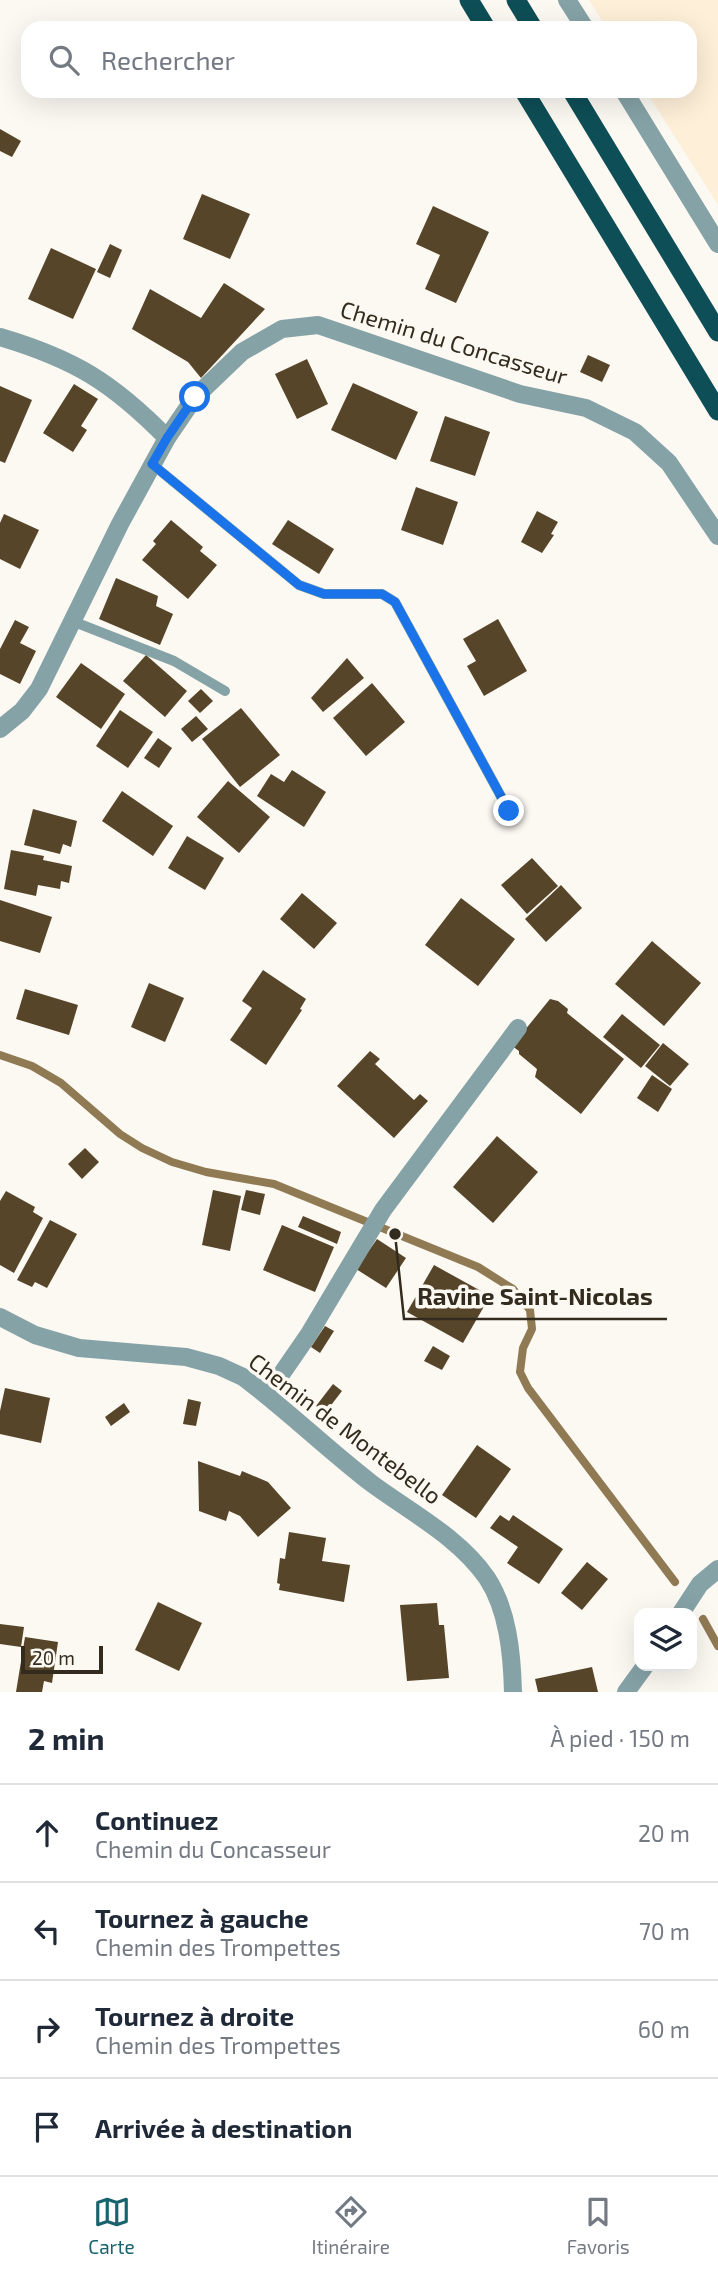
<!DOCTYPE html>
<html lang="fr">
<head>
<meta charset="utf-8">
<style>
	:root { --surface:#fff; --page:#f6f6f7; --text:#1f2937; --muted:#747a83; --line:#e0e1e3; --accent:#18646e }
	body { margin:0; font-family:"Exo 2",sans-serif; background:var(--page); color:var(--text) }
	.controls { position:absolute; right:21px; bottom:21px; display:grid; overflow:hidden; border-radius:14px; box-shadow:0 7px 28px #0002 }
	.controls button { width:63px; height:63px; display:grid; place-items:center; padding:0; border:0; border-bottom:2px solid var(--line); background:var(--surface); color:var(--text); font:35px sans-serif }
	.scale { position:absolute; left:21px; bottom:18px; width:82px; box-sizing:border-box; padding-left:7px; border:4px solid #322b1e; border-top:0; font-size:19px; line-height:24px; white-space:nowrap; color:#322b1e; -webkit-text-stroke:5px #fcf8f2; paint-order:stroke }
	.stop { position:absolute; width:21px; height:21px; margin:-16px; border:5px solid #1a73e8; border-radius:50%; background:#fff }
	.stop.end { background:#1a73e8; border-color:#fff; box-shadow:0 2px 7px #0008 }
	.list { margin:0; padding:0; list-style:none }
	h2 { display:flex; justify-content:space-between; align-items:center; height:91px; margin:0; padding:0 28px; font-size:30px }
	h2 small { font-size:23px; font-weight:400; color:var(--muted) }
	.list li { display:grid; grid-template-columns:46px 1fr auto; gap:21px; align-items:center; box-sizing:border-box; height:98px; padding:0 28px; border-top:2px solid var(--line) }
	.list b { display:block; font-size:26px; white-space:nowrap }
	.list p { margin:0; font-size:23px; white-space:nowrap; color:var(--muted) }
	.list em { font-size:23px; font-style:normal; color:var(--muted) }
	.icon { flex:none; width:38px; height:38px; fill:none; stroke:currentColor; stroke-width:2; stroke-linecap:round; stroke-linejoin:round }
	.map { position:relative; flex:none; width:718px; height:1692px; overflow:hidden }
	.search { position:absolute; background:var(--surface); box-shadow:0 7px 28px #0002; left:21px; right:21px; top:21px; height:77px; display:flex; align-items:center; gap:18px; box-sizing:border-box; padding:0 24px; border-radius:21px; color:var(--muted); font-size:26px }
	.sheet { height:483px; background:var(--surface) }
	nav { display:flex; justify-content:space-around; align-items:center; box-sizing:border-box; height:98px; border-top:2px solid var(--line); background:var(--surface); font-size:19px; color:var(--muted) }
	nav a { display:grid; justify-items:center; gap:4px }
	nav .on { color:var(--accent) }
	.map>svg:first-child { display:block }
	.built { fill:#feefd8 }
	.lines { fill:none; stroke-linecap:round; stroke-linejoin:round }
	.stream { stroke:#907a54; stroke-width:8 }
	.building { fill:#564529 }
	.service { stroke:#85a2a7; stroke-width:10 }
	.minor { stroke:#85a2a7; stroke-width:18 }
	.trunk { stroke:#0e4e56; stroke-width:19 }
	.route { stroke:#1a73e8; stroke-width:9 }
	.labels { text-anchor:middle; stroke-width:7; stroke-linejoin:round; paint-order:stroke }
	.street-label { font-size:23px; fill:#322b1e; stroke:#fcf8f2 }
	.leader { fill:none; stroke:#322b1e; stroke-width:2.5 }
	.callout-dot { fill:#322b1e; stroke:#fcf8f2; stroke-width:2.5 }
	.callout-label { font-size:24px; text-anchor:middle; font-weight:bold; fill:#322b1e; stroke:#fcf8f2; stroke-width:7; stroke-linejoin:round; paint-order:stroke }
</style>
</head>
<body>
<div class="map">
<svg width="718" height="1692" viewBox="0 0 718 1692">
	<rect width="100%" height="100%" fill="#fcf8f2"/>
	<!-- built -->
	<path class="built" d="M589 0H718V205L646 91H690V28H607Z"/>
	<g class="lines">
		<!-- stream -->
		<g class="stream">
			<path d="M0 1055 32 1066 61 1083 120 1134 142 1148 172 1162 206 1172 274 1184 478 1267 513 1289 530 1310 532 1329 523 1348 520 1372 528 1388 675 1582"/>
			<path d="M703 1619 718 1646"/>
		</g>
	</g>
	<!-- building -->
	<g class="building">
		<path d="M0 129 21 141 12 157 0 151Z"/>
		<path d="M202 194 250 214 230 259 183 239Z"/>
		<path d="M433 206 489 232 456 303 425 289 440 255 416 244Z"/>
		<path d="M110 244 122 250 110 278 97 272Z"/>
		<path d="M51 248 96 269 73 319 28 299Z"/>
		<path d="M224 283 265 309 201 378 188 362 132 329 150 289 201 318Z"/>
		<path d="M588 355 610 365 602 382 580 372Z"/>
		<path d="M307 359 328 404 297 419 275 374Z"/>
		<path d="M353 383 418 412 396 460 331 430Z"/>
		<path d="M74 384 98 399 81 426 87 430 73 452 43 433Z"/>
		<path d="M0 386 32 400 5 463 0 461Z"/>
		<path d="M445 416 490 432 475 476 430 461Z"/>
		<path d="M416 487 458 502 443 545 401 530Z"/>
		<path d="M537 511 558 522 551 534 554 535 542 553 521 542Z"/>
		<path d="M4 514 39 530 20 569 0 559V523Z"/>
		<path d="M171 520 203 547 200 551 217 565 188 599 142 560 156 544 153 541Z"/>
		<path d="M288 520 334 549 319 574 272 544Z"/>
		<path d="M116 578 158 596 156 606 173 614 160 645 99 619Z"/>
		<path d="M498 619 527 671 484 696 467 666 476 661 463 639Z"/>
		<path d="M15 620 29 627 20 643 36 651 20 684 0 674V649Z"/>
		<path d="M146 655 187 691 165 717 123 681Z"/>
		<path d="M347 658 364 678 323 712 311 698Z"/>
		<path d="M81 663 125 694 101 729 56 697Z"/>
		<path d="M372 683 405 722 366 756 333 718Z"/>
		<path d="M201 689 213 701 200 713 188 701Z"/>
		<path d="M241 708 280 755 240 787 202 739Z"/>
		<path d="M120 710 153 732 128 768 96 746Z"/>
		<path d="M196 716 208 729 192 742 181 729Z"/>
		<path d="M158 738 172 748 159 768 144 758Z"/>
		<path d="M292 770 326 792 304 827 257 796 271 774 284 782Z"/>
		<path d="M228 781 270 817 239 853 197 817Z"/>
		<path d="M122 791 173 826 153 856 102 821Z"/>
		<path d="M33 809 77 821 71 847 63 844 60 854 24 845Z"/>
		<path d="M187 836 224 858 205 890 168 868Z"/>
		<path d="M11 850 44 856 43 860 72 866 69 883 61 881 60 889 38 885 36 896 4 889Z"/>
		<path d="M532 858 558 886 527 914 501 885Z"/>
		<path d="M561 885 582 908 546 942 525 919Z"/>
		<path d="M302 893 337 923 314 949 280 919Z"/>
		<path d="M461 898 515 939 478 986 425 945Z"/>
		<path d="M0 900 52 917 40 953 0 941Z"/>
		<path d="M652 941 701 983 664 1026 615 984Z"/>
		<path d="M263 970 306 999 300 1009 302 1010 266 1065 230 1040 252 1008 242 1001Z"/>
		<path d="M149 983 184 998 165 1042 131 1027Z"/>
		<path d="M25 989 78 1005 69 1035 16 1019Z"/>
		<path d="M550 999 558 1001 568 1009 567 1013 624 1059 581 1114 535 1077 537 1069 519 1054V1051L512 1046Z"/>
		<path d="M622 1014 660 1045 641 1068 603 1037Z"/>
		<path d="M663 1043 689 1064 670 1086 645 1066Z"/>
		<path d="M370 1051 380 1059 375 1064 414 1100 420 1094 428 1101 394 1138 337 1086Z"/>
		<path d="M652 1075 672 1089 658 1112 637 1098Z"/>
		<path d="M497 1136 538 1172 493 1223 453 1187Z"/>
		<path d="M85 1148 99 1162 82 1179 68 1164Z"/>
		<path d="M213 1190 241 1196 230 1251 202 1245Z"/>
		<path d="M246 1190 265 1194 260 1215 241 1210Z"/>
		<path d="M6 1191 35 1207 33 1212 43 1218 14 1273 0 1265V1201Z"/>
		<path d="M303 1216 341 1232 337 1244 298 1227Z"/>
		<path d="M50 1220 77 1234 47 1288 35 1282 32 1287 17 1280Z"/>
		<path d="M282 1225 334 1247 315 1292 263 1270Z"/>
		<path d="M377 1239 406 1258 386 1288 356 1269Z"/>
		<path d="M434 1265 490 1296 463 1343 407 1312Z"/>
		<path d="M325 1326 334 1331 320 1353 311 1347Z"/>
		<path d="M433 1346 450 1356 442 1370 424 1361Z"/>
		<path d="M333 1384 342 1391 325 1413 316 1406Z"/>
		<path d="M5 1388 50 1398 41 1443 0 1434V1411Z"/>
		<path d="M188 1399 201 1402 196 1426 183 1424Z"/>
		<path d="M124 1403 130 1412 111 1426 105 1417Z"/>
		<path d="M477 1445 511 1469 476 1518 442 1495Z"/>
		<path d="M198 1461 240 1476 242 1471 268 1482 291 1508 258 1537 240 1516 229 1511 226 1521 199 1511Z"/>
		<path d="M500 1515 509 1521 513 1515 563 1549 539 1584 507 1563 518 1547 490 1528Z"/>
		<path d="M289 1532 326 1538 322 1561 350 1565 344 1602 279 1590 280 1584 277 1583 280 1558 285 1559Z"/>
		<path d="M587 1562 608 1579 582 1610 561 1593Z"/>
		<path d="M158 1602 202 1623 179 1671 135 1650Z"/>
		<path d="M437 1603 439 1625H444L449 1678 407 1681 400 1605Z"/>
		<path d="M0 1624 24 1627 21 1647 0 1644Z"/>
		<path d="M25 1637 58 1642 52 1683 44 1681 42 1692H16Z"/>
		<path d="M592 1667 598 1692H538L535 1679Z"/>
	</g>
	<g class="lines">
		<!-- service -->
		<g class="service">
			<path d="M152 464 299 585 324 594H382L395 602 509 811"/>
			<path d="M72 621 174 661 225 691"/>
		</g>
		<!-- minor -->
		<g class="minor">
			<path d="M567 0 585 28"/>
			<path d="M624 91 718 244"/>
			<path d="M0 337C74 359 112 382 167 438"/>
			<path d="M0 729 22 711 39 689 120 524 167 438 195 397 242 352 282 329 318 325 520 394 586 408 635 432 669 463 718 536"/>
			<path d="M0 1317 35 1335 79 1348 186 1357 219 1366 243 1377C287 1410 327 1449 371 1483 410 1512 459 1537 487 1578 508 1610 512 1654 513 1692"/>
			<path d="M267 1395 309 1334 383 1210 518 1028"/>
			<path d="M681 1613 700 1584 718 1569"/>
			<path d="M626 1692 645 1666"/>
		</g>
		<!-- trunk -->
		<g class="trunk">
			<path d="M469 0 486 28"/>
			<path d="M516 0 533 28"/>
			<path d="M524 91 718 411"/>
			<path d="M572 91 718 332"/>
		</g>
	</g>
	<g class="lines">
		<!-- route -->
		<path class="route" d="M195 397 167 438 152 464 299 585 324 594H382L395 602 509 811"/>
	</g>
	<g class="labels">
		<!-- street labels -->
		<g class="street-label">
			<text transform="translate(454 343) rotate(17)" y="8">Chemin du Concasseur</text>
			<text transform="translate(345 1429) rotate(37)" y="8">Chemin de Montebello</text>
		</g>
	</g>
	<!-- callouts -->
	<path class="leader" d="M395 1234L404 1319H667"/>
	<circle class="callout-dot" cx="395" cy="1234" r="7"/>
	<g class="callout-label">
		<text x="535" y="1305">Ravine Saint-Nicolas</text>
	</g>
</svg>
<div class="controls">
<button><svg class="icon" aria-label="layers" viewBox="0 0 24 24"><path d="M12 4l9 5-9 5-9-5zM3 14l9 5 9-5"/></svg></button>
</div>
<div class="scale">20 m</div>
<div class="stop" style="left:195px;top:397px"></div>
<div class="stop end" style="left:509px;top:811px"></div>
<div class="search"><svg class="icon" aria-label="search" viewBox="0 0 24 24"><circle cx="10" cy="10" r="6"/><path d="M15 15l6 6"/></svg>Rechercher</div>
</div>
<section class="sheet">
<h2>2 min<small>À pied · 150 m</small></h2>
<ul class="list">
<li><svg class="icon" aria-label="ahead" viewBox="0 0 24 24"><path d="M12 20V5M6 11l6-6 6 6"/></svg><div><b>Continuez</b><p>Chemin du Concasseur</p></div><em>20 m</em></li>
<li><svg class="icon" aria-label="left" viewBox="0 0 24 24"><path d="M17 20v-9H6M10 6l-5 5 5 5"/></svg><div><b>Tournez à gauche</b><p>Chemin des Trompettes</p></div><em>70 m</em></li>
<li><svg class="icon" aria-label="right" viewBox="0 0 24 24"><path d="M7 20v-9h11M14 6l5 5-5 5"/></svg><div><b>Tournez à droite</b><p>Chemin des Trompettes</p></div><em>60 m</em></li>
<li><svg class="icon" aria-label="arrive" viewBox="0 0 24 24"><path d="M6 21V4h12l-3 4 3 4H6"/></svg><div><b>Arrivée à destination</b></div></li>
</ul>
</section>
<nav>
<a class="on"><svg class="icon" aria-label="map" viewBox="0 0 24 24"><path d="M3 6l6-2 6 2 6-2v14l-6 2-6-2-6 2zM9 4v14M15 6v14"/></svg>Carte</a>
<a><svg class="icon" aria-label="directions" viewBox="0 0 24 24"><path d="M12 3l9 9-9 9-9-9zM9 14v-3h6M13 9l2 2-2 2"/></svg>Itinéraire</a>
<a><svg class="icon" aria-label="saved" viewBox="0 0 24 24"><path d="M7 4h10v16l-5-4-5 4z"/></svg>Favoris</a>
</nav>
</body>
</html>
